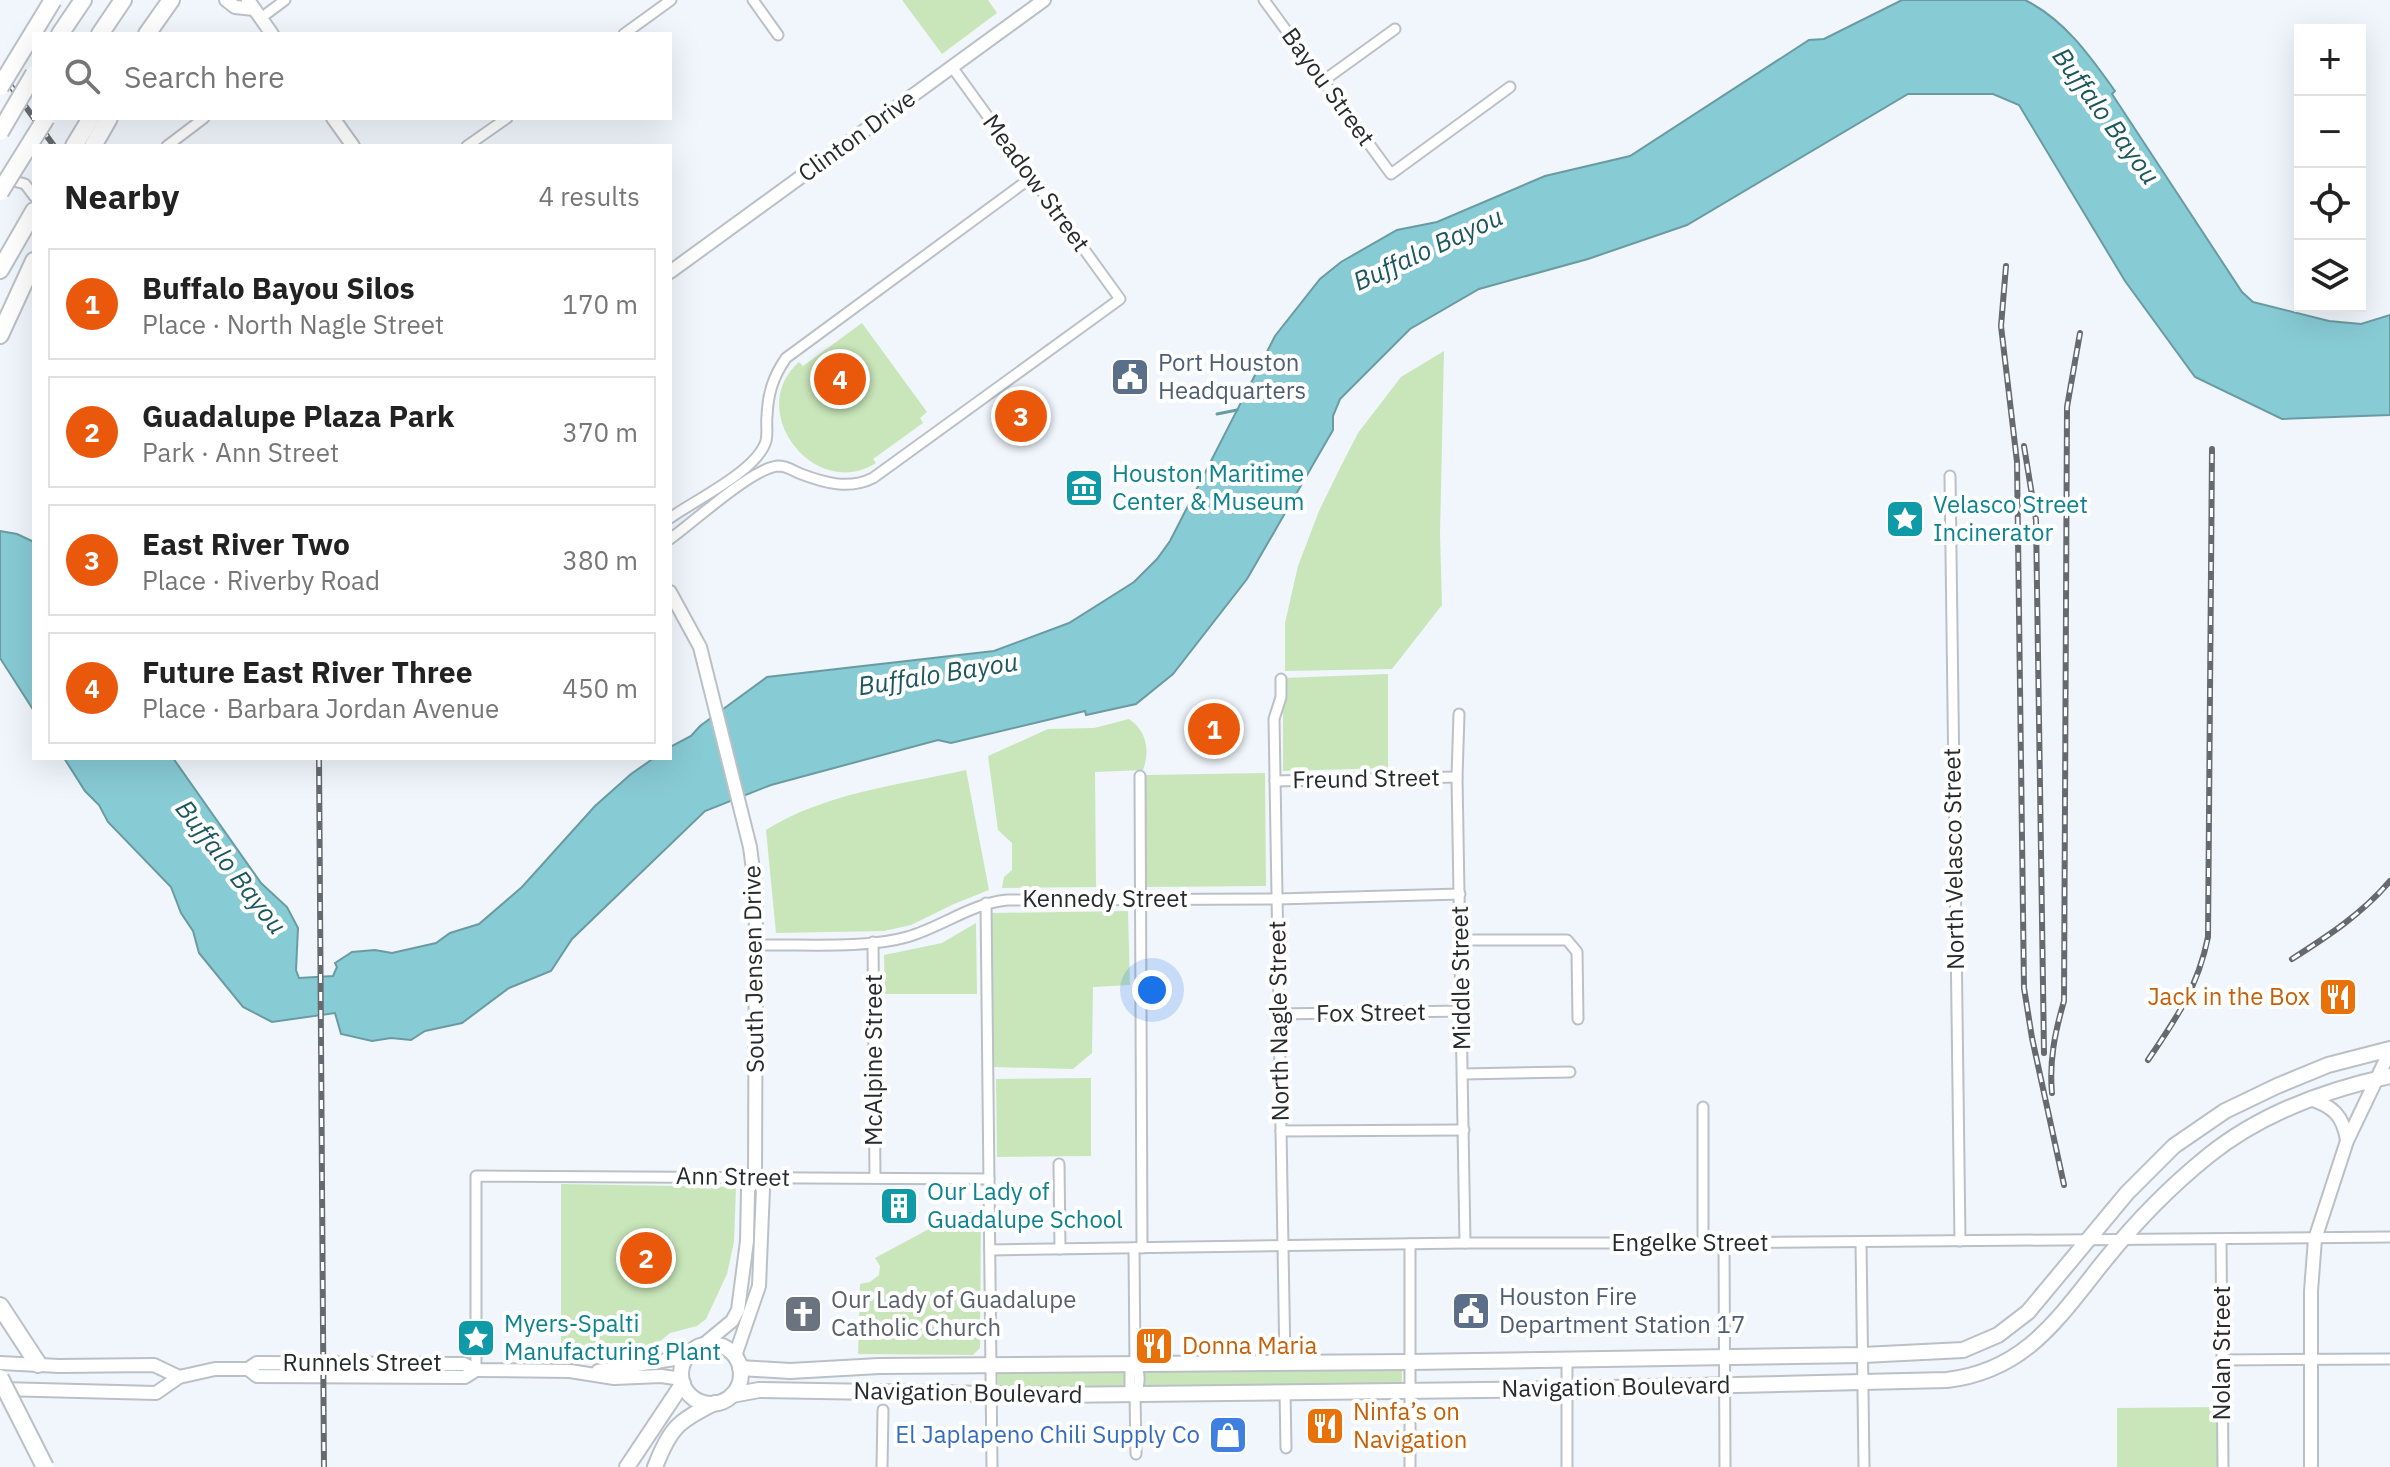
<!DOCTYPE html>
<html lang="en">
<head>
<meta charset="utf-8">
<style>
	:root { --surface:#fff; --page:#f6f6f6; --text:#222; --muted:#767676; --line:#e0e0e0; --accent:#ea580c }
	body { margin:0; font-family:"IBM Plex Sans",sans-serif; background:var(--page); color:var(--text) }
	.controls { position:absolute; right:24px; top:24px; display:grid; overflow:hidden; border-radius:0px; box-shadow:0 8px 32px #0002 }
	.controls button { width:72px; height:72px; display:grid; place-items:center; padding:0; border:0; border-bottom:2px solid var(--line); background:var(--surface); color:var(--text); font:40px sans-serif }
	.you { position:absolute; left:1152px; top:990px; width:28px; height:28px; margin:-20px; border:6px solid #fff; border-radius:50%; background:#1a73e8; box-shadow:0 0 0 12px #1a73e833 }
	.badge { display:grid; place-items:center; width:52px; height:52px; border-radius:50%; background:var(--accent); color:#fff; font-size:26px; font-weight:700 }
	.pin { position:absolute; translate:-50% -50%; border:4px solid #fff; box-shadow:0 2px 8px #0006 }
	.list { margin:0; padding:0; list-style:none }
	h2 { display:flex; justify-content:space-between; align-items:center; height:104px; margin:0; padding:0 32px; font-size:34px }
	h2 small { font-size:26px; font-weight:400; color:var(--muted) }
	.list li { display:grid; grid-template-columns:52px 1fr auto; gap:24px; align-items:center; box-sizing:border-box; height:112px; margin:0 16px 16px; padding:0 16px; border:2px solid var(--line); border-radius:0px }
	.list b { display:block; font-size:30px; white-space:nowrap }
	.list p { margin:0; font-size:26px; white-space:nowrap; color:var(--muted) }
	.list em { font-size:26px; font-style:normal; color:var(--muted) }
	.icon { flex:none; width:44px; height:44px; fill:none; stroke:currentColor; stroke-width:2; stroke-linecap:round; stroke-linejoin:round }
	.map { position:relative; flex:none; width:2390px; height:1467px; overflow:hidden }
	.search { position:absolute; background:var(--surface); box-shadow:0 8px 32px #0002; left:32px; top:32px; width:640px; height:88px; display:flex; align-items:center; gap:20px; box-sizing:border-box; padding:0 28px; border-radius:0px; color:var(--muted); font-size:30px }
	.panel { position:absolute; background:var(--surface); box-shadow:0 8px 32px #0002; left:32px; top:144px; width:640px; height:616px; border-radius:0px }
	.map>svg:first-child { display:block }
	.green { fill:#c8e6b9 }
	.water { fill:#87cbd5; stroke:#6a9ba2; stroke-width:2 }
	.lines { fill:none; stroke-linecap:round; stroke-linejoin:round }
	.stream { stroke:#6a9ba2; stroke-width:3 }
	.minor-casing { stroke:#bbc0c6; stroke-width:13 }
	.secondary-casing { stroke:#bbc0c6; stroke-width:16 }
	.primary-casing { stroke:#bbc0c6; stroke-width:18 }
	.motorway-casing { stroke:#bbc0c6; stroke-width:20 }
	.minor { stroke:#fff; stroke-width:9 }
	.secondary { stroke:#fff; stroke-width:12 }
	.primary { stroke:#fff; stroke-width:14 }
	.motorway { stroke:#fff; stroke-width:16 }
	.rail-casing { stroke:#66696d; stroke-width:6 }
	.rail { stroke:#fff; stroke-width:3; stroke-dasharray:9; stroke-linecap:butt }
	.motorway-bridge-casing { stroke:#bbc0c6; stroke-width:20; stroke-linecap:butt }
	.motorway-bridge { stroke:#fff; stroke-width:16 }
	.labels { text-anchor:middle; stroke-width:8; stroke-linejoin:round; paint-order:stroke }
	.street-label { font-size:24px; fill:#282a2c; stroke:#fff }
	.service-label { font-size:24px; fill:#4e5e75; stroke:#fff; text-anchor:start }
	.culture-label { font-size:24px; fill:#0d838f; stroke:#fff; text-anchor:start }
	.food-label { font-size:24px; fill:#c56008; stroke:#fff; text-anchor:start }
	.worship-label { font-size:24px; fill:#5b616d; stroke:#fff; text-anchor:start }
	.shop-label { font-size:24px; fill:#366cbe; stroke:#fff; text-anchor:end }
	.water-label { font-size:26px; font-style:italic; fill:#1c575e; stroke:#fff }
</style>
</head>
<body>
<div class="map">
<svg width="2390" height="1467" viewBox="0 0 2390 1467">
	<rect width="100%" height="100%" fill="#f0f6fc"/>
	<!-- green -->
	<g class="green">
		<path d="M902 0H988L997 13 942 54Z"/>
		<path d="M862 323 927 412 920 418 923 423 873 459 876 463C814 502 744 410 799 362L803 366Z"/>
		<path d="M1444 351 1440 535 1442 605 1392 669 1285 671V623L1298 566 1319 511 1340 468 1358 433 1401 377Z"/>
		<path d="M1388 674V768L1283 771V678Z"/>
		<path d="M1129 719C1147 731 1150 751 1143 770L1095 772 1096 887 1002 888 1004 877 1012 870V843L998 830 988 756 1048 729 1094 728Z"/>
		<path d="M966 770 989 890 954 904 911 925 884 931 776 933 766 830C824 793 900 785 966 770Z"/>
		<path d="M1265 773 1266 886 1143 887 1145 775Z"/>
		<path d="M1128 911 1130 985 1093 987 1092 1053 1073 1069 993 1067 992 913Z"/>
		<path d="M976 923 977 994H885L884 955 942 943Z"/>
		<path d="M1091 1078V1156L997 1157 996 1079Z"/>
		<path d="M561 1184 736 1187 734 1242 727 1274 706 1319 697 1326 670 1333 652 1348 621 1349 615 1347 614 1349H592V1347L561 1351Z"/>
		<path d="M932 1212H981L980 1348 973 1355 858 1354 860 1284 870 1282 879 1275 880 1266 875 1258 929 1229Z"/>
		<path d="M1402 1366V1386L998 1392V1371Z"/>
		<path d="M2218 1407V1467H2117V1408Z"/>
	</g>
	<!-- water -->
	<g class="water">
		<path d="M1902 0H2025C2065 20 2090 56 2115 91L2112 94 2242 292 2253 302 2329 321 2361 324 2390 315V415L2282 419 2195 377 2125 281 2019 105 1993 94H1908L1687 225 1588 259 1479 289 1410 329 1340 399 1333 416V430L1247 579 1173 674 1136 704 1086 715 1085 711 951 743 938 740 771 785 705 811 572 939 551 971 509 988 462 1023 425 1031 411 1040 391 1038 372 1041 341 1034 335 1013 272 1022 243 1007 199 953 193 931 181 913 171 887 108 822 99 805 85 791 64 758H173L261 883 287 907 298 928 296 970 299 978 333 976 337 967 335 963 352 952 375 950 392 953 436 943 450 933 479 924 522 887 595 806 631 774 654 758H670V747L691 736 700 726 767 677 994 651 1069 623 1134 582 1157 559 1170 541 1275 336 1320 279 1341 262 1397 230 1437 222 1545 176 1630 156 1809 40 1824 39Z"/>
		<path d="M0 531 17 534 34 542V711L0 658Z"/>
	</g>
	<g class="lines">
		<!-- stream -->
		<path class="stream" d="M1217 414 1237 410"/>
		<!-- minor casing -->
		<g class="minor-casing">
			<g id="minor">
				<path d="M753 0 778 35"/>
				<path d="M1264 0 1391 174 1510 87"/>
				<path d="M261 18 285 0"/>
				<path d="M624 34 671 0"/>
				<path d="M1323 81 1395 29"/>
				<path d="M167 146 204 118"/>
				<path d="M467 146 507 118"/>
				<path d="M7 179 25 184 34 196"/>
				<path d="M1950 476 1960 1241"/>
				<path d="M670 518C695 500 757 471 766 441 768 432 766 425 767 416 768 393 773 377 786 358L1032 177"/>
				<path d="M670 539C694 522 752 468 778 466 788 466 793 471 801 474 825 483 849 490 873 478L1120 299 952 67"/>
				<path d="M1281 679V697L1274 719 1285 1364"/>
				<path d="M1459 714 1457 777 1465 1243"/>
				<path d="M1140 776 1142 1248"/>
				<path d="M1275 781 1457 777"/>
				<path d="M986 903 992 1467"/>
				<path d="M1462 940H1567L1577 952 1578 1019"/>
				<path d="M873 942 875 1178"/>
				<path d="M757 945C802 944 865 949 907 937 942 927 970 904 1007 900L1277 899 1460 894"/>
				<path d="M1279 1014 1462 1011"/>
				<path d="M1463 1074 1570 1072"/>
				<path d="M1281 1131 1464 1130"/>
				<path d="M1059 1164 1060 1249"/>
				<path d="M2221 1240 2223 1467"/>
				<path d="M1861 1242 1864 1467"/>
				<path d="M1703 1243V1107"/>
				<path d="M1724 1243 1725 1467"/>
				<path d="M1410 1244V1467"/>
				<path d="M1134 1248 1135 1365C1141 1373 1140 1386 1135 1394L1136 1454"/>
				<path d="M990 1250 1465 1243H1703L2390 1237"/>
				<path d="M1567 1359V1467"/>
				<path d="M2222 1360 2390 1359"/>
				<path d="M476 1370V1176L989 1179"/>
				<path d="M1285 1392 1286 1448"/>
				<path d="M1135 1394 1130 1388V1370L1135 1365"/>
				<path d="M882 1467 883 1410"/>
			</g>
		</g>
		<!-- secondary casing -->
		<g class="secondary-casing">
			<g id="secondary">
				<path d="M226 0 235 7 254 9"/>
				<path d="M248 0 272 34"/>
				<path d="M333 118 353 146"/>
				<path d="M670 272 1044 0"/>
				<path d="M670 592 700 647 750 847 756 893 755 1177 748 1190 747 1241 738 1310 732 1321 703 1345"/>
				<path d="M2310 1099C2333 1106 2343 1116 2347 1140"/>
				<path d="M735 1356 759 1286 763 1189 755 1177"/>
				<path d="M0 1363 59 1366 154 1365 179 1377"/>
				<path d="M248 1369 257 1363 464 1364 476 1370 570 1371 614 1378 661 1376 682 1379"/>
				<path d="M598 1371 687 1357"/>
				<path d="M1 1389 156 1393 179 1377 215 1369H248L257 1376 465 1377 476 1370"/>
				<path d="M2311 1467V1291L2315 1239 2347 1141 2390 1051"/>
			</g>
		</g>
		<!-- primary casing -->
		<g class="primary-casing">
			<g id="primary">
				<circle cx="711" cy="1374" r="30"/>
				<path d="M740 1368 790 1371 879 1366 1410 1362 1863 1355 1963 1350 1998 1335 2028 1312 2127 1193 2174 1146 2225 1111 2277 1086 2328 1065 2390 1049"/>
				<path d="M732 1395 759 1390 1052 1395 1567 1389 1947 1380C2026 1371 2059 1317 2105 1260 2134 1224 2172 1185 2208 1156 2260 1114 2325 1090 2390 1076"/>
				<path d="M627 1467 683 1383"/>
				<path d="M655 1467C670 1428 678 1421 715 1403"/>
			</g>
		</g>
		<!-- motorway casing -->
		<g class="motorway-casing">
			<g id="motorway">
				<path d="M60 34 83 0"/>
				<path d="M100 34 123 0"/>
				<path d="M147 34 171 0"/>
				<path d="M74 146 91 118"/>
				<path d="M93 146 109 118"/>
				<path d="M0 270 34 211"/>
				<path d="M0 335 34 261"/>
				<path d="M0 1306 38 1364"/>
			</g>
		</g>
		<!-- minor -->
		<use href="#minor" class="minor"/>
		<!-- secondary -->
		<use href="#secondary" class="secondary"/>
		<!-- primary -->
		<use href="#primary" class="primary"/>
		<!-- motorway -->
		<use href="#motorway" class="motorway"/>
		<!-- rail casing -->
		<g class="rail-casing">
			<g id="rail">
				<path d="M0 71 54 146"/>
				<path d="M2006 266 2001 326 2017 462 2024 988 2032 1038 2064 1185"/>
				<path d="M2024 446 2036 520 2044 1053"/>
				<path d="M319 758 324 1467"/>
				<path d="M2292 959C2328 936 2362 914 2390 881"/>
				<path d="M2148 1060C2176 1019 2198 987 2208 937L2212 449"/>
				<path d="M2052 1093C2049 1061 2055 1032 2064 1001L2067 407 2080 333"/>
			</g>
		</g>
		<!-- rail -->
		<use href="#rail" class="rail"/>
		<!-- motorway-bridge casing -->
		<g class="motorway-bridge-casing">
			<g id="motorway-bridge">
				<path d="M0 87 53 0"/>
				<path d="M0 132 34 74"/>
				<path d="M0 192 46 118"/>
				<path d="M0 1378 45 1467"/>
			</g>
		</g>
		<!-- motorway-bridge -->
		<use href="#motorway-bridge" class="motorway-bridge"/>
	</g>
	<!-- icons -->
	<defs>
		<g id="civic-square" transform="scale(2)"><rect x="-9" y="-9" width="18" height="18" rx="4" fill="#5c6f8a" stroke="#fff"/><path d="M-.6-6.5H3V-4.5H.6V-3L4-1V1h2V6H-6V1h2V-1L-.6-3ZM-1.2 2.5V6h2.4V2.5Z" fill="#fff"/></g>
		<g id="museum-square" transform="scale(2)"><rect x="-9" y="-9" width="18" height="18" rx="4" fill="#0f9aa8" stroke="#fff"/><path d="M0-6L6-3V-2H-6V-3ZM-5-1h2V3h-2ZM-1-1h2V3h-2ZM3-1h2V3H3ZM-6 4H6V6H-6Z" fill="#fff"/></g>
		<g id="sight-square" transform="scale(2)"><rect x="-9" y="-9" width="18" height="18" rx="4" fill="#0f9aa8" stroke="#fff"/><path d="M0-6L1.8-2.2L6-1.7L2.9 1.2L3.7 5.4L0 3.3L-3.7 5.4L-2.9 1.2L-6-1.7L-1.8-2.2Z" fill="#fff"/></g>
		<g id="restaurant-square" transform="scale(2)"><rect x="-9" y="-9" width="18" height="18" rx="4" fill="#e8710a" stroke="#fff"/><path d="M-5-6h1v4h1v-4h1v4h1v-4h1v5L-1.5 .5V6h-2V.5L-5-1ZM5-6V6H3V1.5H1.5Q1.5-4 5-6Z" fill="#fff"/></g>
		<g id="building-square" transform="scale(2)"><rect x="-9" y="-9" width="18" height="18" rx="4" fill="#0f9aa8" stroke="#fff"/><path d="M-4-6H4V6H1V3H-1V6H-4ZM-2.5-4.3h1.7v1.8h-1.7ZM.8-4.3h1.7v1.8H.8ZM-2.5-1h1.7V.8h-1.7ZM.8-1h1.7V.8H.8Z" fill="#fff"/></g>
		<g id="church-square" transform="scale(2)"><rect x="-9" y="-9" width="18" height="18" rx="4" fill="#6b7280" stroke="#fff"/><path d="M-1.2-6h2.4v3.5h3.3v2.4h-3.3V6h-2.4V-.1h-3.3v-2.4h3.3Z" fill="#fff"/></g>
		<g id="shop-square" transform="scale(2)"><rect x="-9" y="-9" width="18" height="18" rx="4" fill="#3f7fe0" stroke="#fff"/><path d="M-5-2.5h2.3a2.7 3.5 0 0 1 5.4 0H5L5.5 6h-11ZM-1.5-2.5h3a1.5 2.3 0 0 0-3 0Z" fill="#fff"/></g>
	</defs>
	<g fill-rule="evenodd">
		<use href="#civic-square" x="1130" y="377"/>
		<use href="#museum-square" x="1084" y="488"/>
		<use href="#sight-square" x="1905" y="519"/>
		<use href="#restaurant-square" x="2338" y="997"/>
		<use href="#building-square" x="899" y="1206"/>
		<use href="#civic-square" x="1471" y="1311"/>
		<use href="#church-square" x="803" y="1314"/>
		<use href="#sight-square" x="476" y="1338"/>
		<use href="#restaurant-square" x="1154" y="1346"/>
		<use href="#restaurant-square" x="1325" y="1426"/>
		<use href="#shop-square" x="1228" y="1435"/>
	</g>
	<g class="labels">
		<!-- street labels -->
		<g class="street-label">
			<text transform="translate(1328 87) rotate(54)" y="8">Bayou Street</text>
			<text transform="translate(857 136) rotate(-36)" y="8">Clinton Drive</text>
			<text transform="translate(1036 183) rotate(54)" y="8">Meadow Street</text>
			<text transform="translate(1366 779) rotate(-1)" y="8">Freund Street</text>
			<text transform="translate(1954 859) rotate(-91)" y="8">North Velasco Street</text>
			<text x="1105" y="907">Kennedy Street</text>
			<text transform="translate(754 969) rotate(-91)" y="8">South Jensen Drive</text>
			<text transform="translate(1461 978) rotate(-91)" y="8">Middle Street</text>
			<text transform="translate(1371 1013) rotate(-1)" y="8">Fox Street</text>
			<text transform="translate(1279 1021) rotate(-91)" y="8">North Nagle Street</text>
			<text transform="translate(874 1060) rotate(-90)" y="8">McAlpine Street</text>
			<text transform="translate(733 1177) rotate(1)" y="8">Ann Street</text>
			<text x="1690" y="1251">Engelke Street</text>
			<text transform="translate(2222 1353) rotate(-90)" y="8">Nolan Street</text>
			<text x="362" y="1371">Runnels Street</text>
			<text transform="translate(1616 1387) rotate(-1)" y="8">Navigation Boulevard</text>
			<text transform="translate(968 1393) rotate(1)" y="8">Navigation Boulevard</text>
		</g>
		<!-- service labels -->
		<g class="service-label">
			<text x="1158" y="371">Port Houston<tspan x="1158" dy="28">Headquarters</tspan></text>
			<text x="1499" y="1305">Houston Fire<tspan x="1499" dy="28">Department Station 17</tspan></text>
		</g>
		<!-- culture labels -->
		<g class="culture-label">
			<text x="1112" y="482">Houston Maritime<tspan x="1112" dy="28">Center &amp; Museum</tspan></text>
			<text x="1933" y="513">Velasco Street<tspan x="1933" dy="28">Incinerator</tspan></text>
			<text x="927" y="1200">Our Lady of<tspan x="927" dy="28">Guadalupe School</tspan></text>
			<text x="504" y="1332">Myers-Spalti<tspan x="504" dy="28">Manufacturing Plant</tspan></text>
		</g>
		<!-- food labels -->
		<g class="food-label">
			<text x="2310" y="1005" text-anchor="end">Jack in the Box</text>
			<text x="1182" y="1354">Donna Maria</text>
			<text x="1353" y="1420">Ninfa’s on<tspan x="1353" dy="28">Navigation</tspan></text>
		</g>
		<!-- worship labels -->
		<g class="worship-label">
			<text x="831" y="1308">Our Lady of Guadalupe<tspan x="831" dy="28">Catholic Church</tspan></text>
		</g>
		<!-- shop labels -->
		<g class="shop-label">
			<text x="1200" y="1443">El Japlapeno Chili Supply Co</text>
		</g>
		<!-- water labels -->
		<g class="water-label">
			<text transform="translate(2106 116) rotate(54)" y="9">Buffalo Bayou</text>
			<text transform="translate(1428 249) rotate(-25)" y="9">Buffalo Bayou</text>
			<text transform="translate(938 674) rotate(-9)" y="9">Buffalo Bayou</text>
			<text transform="translate(231 867) rotate(52)" y="9">Buffalo Bayou</text>
		</g>
	</g>
</svg>
<div class="controls">
<button>+</button>
<button>−</button>
<button><svg class="icon" aria-label="locate" viewBox="0 0 24 24"><circle cx="12" cy="12" r="6"/><path d="M12 2v4M12 18v4M2 12h4M18 12h4"/></svg></button>
<button><svg class="icon" aria-label="layers" viewBox="0 0 24 24"><path d="M12 4l9 5-9 5-9-5zM3 14l9 5 9-5"/></svg></button>
</div>
<div class="you"></div>
<div class="pin badge" style="left:1214px;top:729px">1</div>
<div class="pin badge" style="left:646px;top:1258px">2</div>
<div class="pin badge" style="left:1021px;top:416px">3</div>
<div class="pin badge" style="left:840px;top:379px">4</div>
<div class="search"><svg class="icon" aria-label="search" viewBox="0 0 24 24"><circle cx="10" cy="10" r="6"/><path d="M15 15l6 6"/></svg>Search here</div>
<section class="panel">
<h2>Nearby<small>4 results</small></h2>
<ul class="list">
<li><span class="badge">1</span><div><b>Buffalo Bayou Silos</b><p>Place · North Nagle Street</p></div><em>170 m</em></li>
<li><span class="badge">2</span><div><b>Guadalupe Plaza Park</b><p>Park · Ann Street</p></div><em>370 m</em></li>
<li><span class="badge">3</span><div><b>East River Two</b><p>Place · Riverby Road</p></div><em>380 m</em></li>
<li><span class="badge">4</span><div><b>Future East River Three</b><p>Place · Barbara Jordan Avenue</p></div><em>450 m</em></li>
</ul>
</section>
</div>
</body>
</html>
